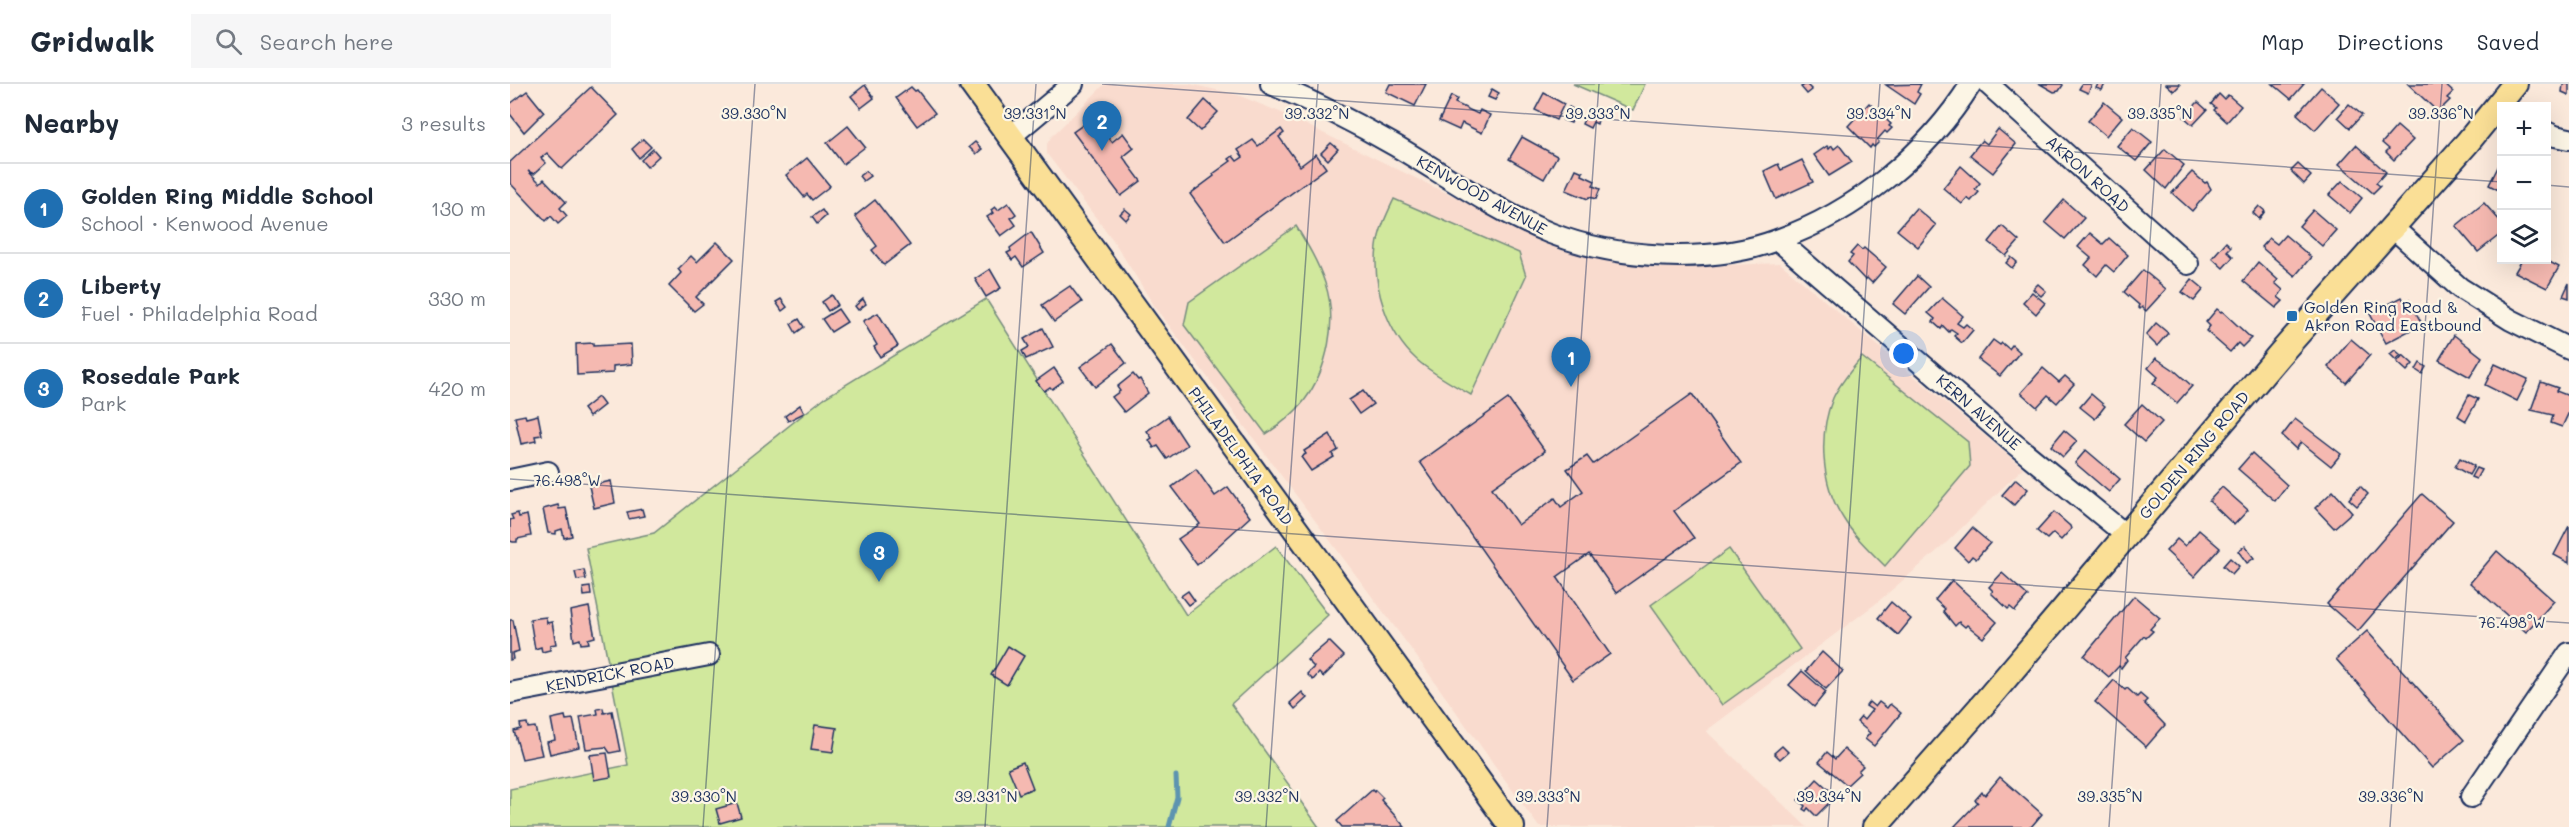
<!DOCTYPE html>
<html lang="en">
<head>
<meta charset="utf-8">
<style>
	:root { --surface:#fff; --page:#f6f6f7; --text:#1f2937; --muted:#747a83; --line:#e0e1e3; --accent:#1f6fb2 }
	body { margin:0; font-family:Mali,sans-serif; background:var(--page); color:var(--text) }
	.controls { position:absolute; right:18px; top:18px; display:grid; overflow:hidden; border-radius:0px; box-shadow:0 6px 24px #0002 }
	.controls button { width:54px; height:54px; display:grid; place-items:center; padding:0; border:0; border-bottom:2px solid var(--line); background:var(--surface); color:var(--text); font:30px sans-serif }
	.you { position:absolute; left:1394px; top:270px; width:21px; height:21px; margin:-15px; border:4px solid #fff; border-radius:50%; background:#1a73e8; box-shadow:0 0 0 9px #1a73e833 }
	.badge { display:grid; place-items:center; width:39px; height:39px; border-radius:50%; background:var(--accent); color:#fff; font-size:20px; font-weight:700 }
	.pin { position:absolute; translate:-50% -50px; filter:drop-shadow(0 2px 3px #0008) }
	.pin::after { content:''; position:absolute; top:32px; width:21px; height:18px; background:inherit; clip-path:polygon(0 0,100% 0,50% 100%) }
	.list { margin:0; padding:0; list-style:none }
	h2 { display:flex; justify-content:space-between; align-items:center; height:78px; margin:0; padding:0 24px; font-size:26px }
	h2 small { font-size:20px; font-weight:400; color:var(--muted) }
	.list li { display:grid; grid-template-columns:39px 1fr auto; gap:18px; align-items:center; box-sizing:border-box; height:90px; padding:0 24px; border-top:2px solid var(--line) }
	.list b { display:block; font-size:22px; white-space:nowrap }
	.list p { margin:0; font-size:20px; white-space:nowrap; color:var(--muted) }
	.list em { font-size:20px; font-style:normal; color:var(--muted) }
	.icon { flex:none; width:33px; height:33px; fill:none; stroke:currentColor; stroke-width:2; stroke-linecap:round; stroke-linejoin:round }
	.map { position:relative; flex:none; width:2059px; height:743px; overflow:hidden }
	header { display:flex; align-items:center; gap:36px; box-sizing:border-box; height:84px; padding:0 30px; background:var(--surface); border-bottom:2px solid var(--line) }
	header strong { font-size:28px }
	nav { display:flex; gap:33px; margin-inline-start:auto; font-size:21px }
	.search { width:420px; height:54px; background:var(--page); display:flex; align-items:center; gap:15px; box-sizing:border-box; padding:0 21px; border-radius:0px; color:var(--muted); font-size:22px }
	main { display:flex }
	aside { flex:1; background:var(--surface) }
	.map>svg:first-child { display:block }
	.built { fill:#f9dbce }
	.green { fill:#d1e89d; stroke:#768c7e; stroke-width:1.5 }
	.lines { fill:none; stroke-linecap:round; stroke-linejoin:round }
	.stream { stroke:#5d94b0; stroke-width:5 }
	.building { fill:#f5b9b1; stroke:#1b2f5e; stroke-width:1.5 }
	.minor-casing { stroke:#1b2f5e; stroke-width:24 }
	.major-casing { stroke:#1b2f5e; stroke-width:28 }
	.minor { stroke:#fcf5e5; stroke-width:20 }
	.major { stroke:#fadf96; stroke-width:24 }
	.ticks { fill:none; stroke:#1b2f5e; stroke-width:1.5; stroke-opacity:0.45 }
	.poi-dot { fill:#1f6fb2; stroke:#fcf5e5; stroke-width:2 }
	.labels { text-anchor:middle; stroke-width:4.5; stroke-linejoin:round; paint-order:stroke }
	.street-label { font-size:16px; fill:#1b2f5e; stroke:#fcf5e5 }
	.poi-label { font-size:16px; fill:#1b2f5e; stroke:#fcf5e5; text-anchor:start }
	.ticks-label { font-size:15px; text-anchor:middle; fill:#1b2f5e; stroke:#fcf5e5; stroke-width:4.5; stroke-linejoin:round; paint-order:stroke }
</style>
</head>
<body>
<header>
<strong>Gridwalk</strong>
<div class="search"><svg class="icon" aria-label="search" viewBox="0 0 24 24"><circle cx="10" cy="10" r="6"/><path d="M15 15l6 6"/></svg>Search here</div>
<nav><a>Map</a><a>Directions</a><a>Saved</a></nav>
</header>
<main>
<aside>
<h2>Nearby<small>3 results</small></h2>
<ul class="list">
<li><span class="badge">1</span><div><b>Golden Ring Middle School</b><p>School · Kenwood Avenue</p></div><em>130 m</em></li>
<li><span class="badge">2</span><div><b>Liberty</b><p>Fuel · Philadelphia Road</p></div><em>330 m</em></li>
<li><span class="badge">3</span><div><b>Rosedale Park</b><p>Park</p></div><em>420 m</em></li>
</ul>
</aside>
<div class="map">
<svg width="2059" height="743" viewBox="0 0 2059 743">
	<rect width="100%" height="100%" fill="#fbe9db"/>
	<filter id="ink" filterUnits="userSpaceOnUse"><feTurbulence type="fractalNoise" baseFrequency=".0167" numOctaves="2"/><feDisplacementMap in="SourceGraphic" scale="12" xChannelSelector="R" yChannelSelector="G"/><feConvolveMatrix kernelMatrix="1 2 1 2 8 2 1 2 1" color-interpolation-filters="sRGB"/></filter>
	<g filter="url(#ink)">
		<!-- built -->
		<path class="built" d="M595 0H679L725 10 772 29 928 105 1075 172 1147 184 1270 179 1513 384 1434 461 1364 521 1196 647 1297 743H1029L896 558 645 223 603 156 537 70V60L541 53Z"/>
		<!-- green -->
		<g class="green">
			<path d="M1063 0H1135L1123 26Z"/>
			<path d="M884 115 1009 169 1016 192 961 311C942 300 923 290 907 276 877 249 862 202 867 163 869 146 877 130 884 115Z"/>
			<path d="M786 142C797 160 808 178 815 199 828 237 818 285 794 317 784 330 770 341 756 350L674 241 679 218Z"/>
			<path d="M476 215 676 531 766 462 818 531 721 620 809 743H0V705L118 681 76 464 144 449 314 314Z"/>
			<path d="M1352 273 1458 358 1460 382 1375 482C1360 467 1344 452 1333 434 1311 400 1308 351 1323 314 1330 299 1342 285 1352 273Z"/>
			<path d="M1219 465 1290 565 1212 621 1141 521Z"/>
		</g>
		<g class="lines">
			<!-- stream -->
			<path class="stream" d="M659 743 667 713 666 692"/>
		</g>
		<!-- building -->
		<g class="building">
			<path d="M880 0H916L905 22 876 8Z"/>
			<path d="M1296 0 1302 6 1297 10 1291 3Z"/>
			<path d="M1411 0 1407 8 1410 10 1404 20 1376 1Z"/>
			<path d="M1530 0H1552L1553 1 1549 7 1544 8Z"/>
			<path d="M1572 0H1582L1578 9 1569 5Z"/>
			<path d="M1588 0H1595L1592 6 1586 4Z"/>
			<path d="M1656 0H1669L1670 1 1664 7Z"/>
			<path d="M1763 0H1794L1781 15Z"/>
			<path d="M1898 0H1934L1943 8 1937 14 1940 16 1928 28Z"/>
			<path d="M2053 0H2059V11L2052 8Z"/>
			<path d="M355 1 364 14 351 24 341 12Z"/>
			<path d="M81 3 108 31 52 85 37 69 31 74 36 79 24 90 18 87 30 99 34 95 56 118 50 124 57 132 48 140 41 132 36 137 0 99V78Z"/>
			<path d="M401 3 405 7 407 6 425 29 407 42 386 14Z"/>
			<path d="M1811 3 1829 19 1805 46 1787 30Z"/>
			<path d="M982 5 989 9 985 16 978 13Z"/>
			<path d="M17 7 34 28 14 48 0 30V20Z"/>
			<path d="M1034 9 1054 20 1046 36 1025 26Z"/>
			<path d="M1709 10 1714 15 1718 11 1731 22 1717 38 1704 26 1706 24 1701 20Z"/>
			<path d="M941 12 947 15 945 19 968 30 970 26 980 31 972 49 952 39 949 46 929 37Z"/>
			<path d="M695 16 708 28 690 47 678 36Z"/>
			<path d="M1594 18 1612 33 1596 52 1578 37Z"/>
			<path d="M1688 18 1697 26 1683 41 1674 33Z"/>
			<path d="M1359 19 1381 40 1379 42 1382 44 1377 49 1375 47 1367 56 1369 58 1364 63 1362 61 1360 64 1338 42Z"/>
			<path d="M1839 20 1852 31 1840 44 1828 33Z"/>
			<path d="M1059 23 1066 27 1061 39 1053 36Z"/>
			<path d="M1076 30 1088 36 1087 40 1083 38 1080 44 1072 40Z"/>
			<path d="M584 33 602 58 613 49 624 64 613 73 631 97 611 112 563 48Z"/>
			<path d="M338 42 355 63 333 80 317 59Z"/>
			<path d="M1887 42 1903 56 1884 76 1876 68 1879 65 1872 59Z"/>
			<path d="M1623 43 1642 58 1626 77 1607 62Z"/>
			<path d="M771 45 774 49 769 53 790 82 806 70 816 84 715 158 680 110 704 92 703 90 721 77 719 75 723 72 727 77 733 73 728 66 743 56 748 62Z"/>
			<path d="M1488 45 1506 60 1483 89 1460 71 1472 56 1477 60Z"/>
			<path d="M1012 53 1047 72 1034 95 999 75Z"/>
			<path d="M133 55 141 63 129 74 122 65Z"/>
			<path d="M465 58 472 65 466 70 459 63Z"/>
			<path d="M821 59 828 65 818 76 811 69Z"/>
			<path d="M1329 61 1342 78 1319 92 1304 71 1317 62 1319 65 1322 62 1324 65Z"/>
			<path d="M1846 61 1876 88 1866 99 1870 102 1863 109 1829 80Z"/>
			<path d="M143 65 149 72 137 83 131 76Z"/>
			<path d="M1655 65 1674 81 1656 105 1636 86Z"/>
			<path d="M297 74 320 102 302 116 297 110 294 113 276 91Z"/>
			<path d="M1992 75V108L1979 101Z"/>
			<path d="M1292 76 1303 98 1266 115 1254 87 1268 80 1271 86Z"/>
			<path d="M1788 80 1801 92 1794 100 1781 87Z"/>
			<path d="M1451 82 1470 99 1465 105 1469 108 1461 117 1457 114 1452 120 1433 104Z"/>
			<path d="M1066 85 1073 88 1072 91 1085 97 1083 102 1090 105 1086 115 1079 113 1078 115 1056 106Z"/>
			<path d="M356 87 360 92 353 97 349 92Z"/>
			<path d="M1682 88 1695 99 1697 98 1701 105 1682 127 1662 109Z"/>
			<path d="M1832 97 1852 114 1840 129 1819 111Z"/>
			<path d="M365 116 400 161 374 181 362 166 367 162 345 132Z"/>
			<path d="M1554 116 1574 134 1555 155 1535 138Z"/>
			<path d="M498 119 506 130 501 134 506 141 491 152 477 133 483 129 481 126 485 123 488 126Z"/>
			<path d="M1974 119 1992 139V149L1968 168 1946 142Z"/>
			<path d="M1749 122 1755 127 1749 135 1743 129Z"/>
			<path d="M1406 124 1426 141 1408 163 1387 146Z"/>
			<path d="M615 125 621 130 616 136 610 130Z"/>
			<path d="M312 126 316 132 307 140 302 133Z"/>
			<path d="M1803 126 1826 146 1812 162 1789 142Z"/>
			<path d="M1492 142 1509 157 1496 172 1479 158Z"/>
			<path d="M521 148 534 169 513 183 506 173 502 176 497 169 501 167 500 164Z"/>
			<path d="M1580 149 1593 160 1599 154 1618 171 1604 188 1596 181 1587 192 1575 181 1581 174 1568 163Z"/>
			<path d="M1775 151 1801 173 1785 192 1751 163 1759 154 1767 160Z"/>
			<path d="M207 158 224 175 186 213 193 220 184 227 159 202 171 189 168 185 181 172 187 178Z"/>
			<path d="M1716 158 1721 163 1717 167 1723 173 1713 184 1702 174Z"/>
			<path d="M1347 162 1352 166 1354 164 1376 183 1362 199 1357 194 1355 196 1338 178 1343 172 1340 170Z"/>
			<path d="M1501 173 1507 178 1502 184 1496 179Z"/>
			<path d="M2012 176H2036L2049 183 2037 204 2005 188Z"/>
			<path d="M1748 178 1768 196 1765 199 1773 206 1768 213 1773 217 1766 224 1733 197Z"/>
			<path d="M480 185 491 204 476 213 465 195Z"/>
			<path d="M1633 186 1656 205 1636 227 1632 223 1630 225 1628 223 1629 221 1614 208Z"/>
			<path d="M1407 192 1419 203 1395 230 1383 220Z"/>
			<path d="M1682 195 1694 205 1684 217 1672 208Z"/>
			<path d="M2059 199V214L2053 212Z"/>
			<path d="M1528 200 1536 207 1531 212 1523 205Z"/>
			<path d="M560 202 572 218 544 238 532 221Z"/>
			<path d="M1522 208 1535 219 1526 230 1513 218Z"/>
			<path d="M322 211 328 221 318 227 312 218Z"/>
			<path d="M1892 213 1895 219 1899 216 1912 240 1876 259 1860 230Z"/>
			<path d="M1432 214 1453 232 1447 239 1453 243 1456 240 1463 246 1452 259 1444 252 1447 249 1441 245 1439 248 1433 242 1431 245 1423 238 1425 235 1418 229Z"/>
			<path d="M271 215 277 223 272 227 266 218Z"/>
			<path d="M353 215 356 220 348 226 345 222Z"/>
			<path d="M328 225 337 238 321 248 312 235Z"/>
			<path d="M1707 225 1711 228 1712 227 1741 254 1732 263 1728 259 1720 268 1696 247 1700 242 1696 238Z"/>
			<path d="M368 229 388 262 370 273 364 263 367 261 353 237Z"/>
			<path d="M289 235 294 243 286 249 281 240Z"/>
			<path d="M1646 239 1658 249 1647 262 1636 251Z"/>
			<path d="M533 244 543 263 516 275 512 267 519 263 514 255Z"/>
			<path d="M1944 251 1972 273 1960 293 1929 276Z"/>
			<path d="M1841 255 1860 271 1836 299 1818 283Z"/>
			<path d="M1483 256 1490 261 1492 259 1499 265 1502 261 1510 268 1490 292 1468 275Z"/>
			<path d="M83 259V262L121 260 122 280 103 282V289L67 291 66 260Z"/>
			<path d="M602 260 616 279 585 303 570 283Z"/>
			<path d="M1885 266 1891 271 1886 276 1880 270Z"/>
			<path d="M1893 271 1903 280 1897 287 1887 278Z"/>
			<path d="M1646 274 1664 286 1682 302 1667 319 1643 299 1648 293 1638 284Z"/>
			<path d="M1910 279 1916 283 1912 290 1906 286Z"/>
			<path d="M1985 280 2018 295 2007 317 1975 301Z"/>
			<path d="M544 284 553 297 542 305 540 303 534 307 526 297Z"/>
			<path d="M1533 284 1549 298 1555 292 1564 300 1547 319 1538 311 1527 323 1511 309Z"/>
			<path d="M623 290 628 296 630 295 638 309 614 328 602 313 610 307 607 303Z"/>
			<path d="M2031 298 2048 304 2046 307 2059 312V328L2052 343 2041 339 2043 331 2021 326Z"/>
			<path d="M853 307 863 320 849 330 839 316Z"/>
			<path d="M1182 310 1231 379 1164 427 1184 454 1106 509 1079 470 1047 493 1100 570 1063 596 910 378 998 315 1035 367 982 404 1008 441 1045 414 1051 423 1073 407 1057 385 1077 372 1083 380Z"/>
			<path d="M1581 310 1595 322 1585 335 1570 323Z"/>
			<path d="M1959 311 1968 315 1956 337 1948 332Z"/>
			<path d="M88 313 94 321 79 333 73 325Z"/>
			<path d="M1632 320 1652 338 1634 358 1614 340Z"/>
			<path d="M290 321 294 329 278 337 275 332Z"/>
			<path d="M15 331 16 334 28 331 32 351 25 352 26 357 11 360 5 333Z"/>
			<path d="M658 332 677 361 657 375 648 362 644 364 639 356 642 354 637 347Z"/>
			<path d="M1785 335 1831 370 1821 382 1791 358 1786 365 1772 352Z"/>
			<path d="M1554 346 1567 357 1553 373 1541 362Z"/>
			<path d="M820 350 828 366 822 370 824 373 801 387 791 373 796 370 794 367Z"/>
			<path d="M1576 366 1610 395 1599 408 1565 379Z"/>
			<path d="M1742 369 1777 401 1765 417 1728 385Z"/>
			<path d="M1950 374 1964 382 1959 391 1945 383Z"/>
			<path d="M1966 384 1971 386 1966 395 1961 393Z"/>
			<path d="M686 385 705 412 718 403 740 433 687 481 668 455 690 440 662 403Z"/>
			<path d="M1506 395 1518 405 1504 421 1492 411Z"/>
			<path d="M101 397 105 419 84 424 79 402Z"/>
			<path d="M1850 402 1858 410 1847 422 1839 415Z"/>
			<path d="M1712 403 1738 426 1724 441 1699 417Z"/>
			<path d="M1823 407 1842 428 1824 444 1805 424Z"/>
			<path d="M1912 410 1943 437 1848 547 1817 520Z"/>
			<path d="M48 421 49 425 56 424 62 452 54 454 52 445 46 447V450L38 449 33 425Z"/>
			<path d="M132 425 134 432 119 435 117 428Z"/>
			<path d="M1544 428 1560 442 1561 445 1551 456 1543 449 1537 455 1527 447Z"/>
			<path d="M8 429 9 433 17 431 21 452 7 455V458H3L0 457V436L3 435 1 431Z"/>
			<path d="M2059 442V479L2044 471Z"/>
			<path d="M1462 444 1480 459 1466 475 1462 472 1458 477 1445 464Z"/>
			<path d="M1689 446 1710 464 1684 493 1656 467 1667 455 1675 462Z"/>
			<path d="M1735 462 1744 474 1737 479 1728 467Z"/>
			<path d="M1987 467 2044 517 2016 548 1960 499Z"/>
			<path d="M1720 474 1729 482 1722 490 1713 482Z"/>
			<path d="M74 486 76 495 67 496 65 488Z"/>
			<path d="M1492 489 1518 512 1505 527 1500 523 1498 525 1481 509 1483 507 1479 503Z"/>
			<path d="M1442 496 1487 538 1473 554 1457 541 1455 543 1449 538 1445 542 1433 527 1435 525 1425 516Z"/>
			<path d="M80 503 81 511 74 512 73 504Z"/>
			<path d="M678 507 685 517 678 521 671 512Z"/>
			<path d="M1624 512 1650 534 1640 545 1643 547 1636 554 1634 552 1615 574 1617 576 1611 584 1609 582 1599 593 1574 572Z"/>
			<path d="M1381 518 1401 535 1388 551 1368 534Z"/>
			<path d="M79 523 85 553 78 555 79 559 71 560 70 555 64 557 60 527Z"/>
			<path d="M36 533 37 539 42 538 46 560 40 561V566L32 568 31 563 25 565 20 535Z"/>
			<path d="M0 536H3L9 567 2 569 3 575 0 576Z"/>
			<path d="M1857 547 1954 656 1922 684 1826 575Z"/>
			<path d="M819 557 834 572 813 593 809 589 803 596 797 590 804 583 797 576Z"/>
			<path d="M498 562 514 572 497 601 481 591Z"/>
			<path d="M1312 568 1333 587 1316 605 1296 587Z"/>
			<path d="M1292 587 1316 608 1304 623 1279 601Z"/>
			<path d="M1604 596 1615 606 1617 604 1627 613 1630 610 1637 616 1634 619 1655 641 1636 663 1585 618Z"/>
			<path d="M792 608 797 614 785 625 780 619Z"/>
			<path d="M1359 618 1365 623 1369 618 1377 624 1380 620 1391 629 1364 662 1355 655 1360 649 1347 638 1351 633 1354 636 1362 626 1356 622Z"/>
			<path d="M93 624 94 629 102 627 110 667 100 669 96 663 76 665 70 633 88 630 87 625Z"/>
			<path d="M55 632 56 636 63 635 69 663 40 670 37 658 45 656 41 635Z"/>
			<path d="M17 639 18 644 25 643 32 671 12 675 4 647 11 645 10 640Z"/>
			<path d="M305 641 327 644 323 668 301 665Z"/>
			<path d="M1272 662 1278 668 1270 675 1264 669Z"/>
			<path d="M1334 665 1353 682 1348 687 1350 689 1337 701 1309 678 1317 668 1325 675Z"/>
			<path d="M97 669 101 693 84 696 80 671Z"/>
			<path d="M513 678 523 704 509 710 498 684Z"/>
			<path d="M1490 693 1532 730 1521 743H1444L1468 718 1465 716 1472 708 1475 711Z"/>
			<path d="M1307 695 1326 712 1306 732 1298 724 1296 727 1293 725 1295 722 1288 716Z"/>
			<path d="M862 706 864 708 865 706 873 714 871 716 895 743H832L827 737Z"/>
			<path d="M227 719 231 733 210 739 206 725Z"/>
		</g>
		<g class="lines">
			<!-- minor casing -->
			<g class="minor-casing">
				<g id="minor">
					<path d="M761 0C804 18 846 39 886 62 937 92 986 127 1040 149 1106 175 1200 181 1267 156 1346 128 1417 70 1461 0"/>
					<path d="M1478 0 1678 180"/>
					<path d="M2036 48 2045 52 2059 55"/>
					<path d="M500 53 563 0"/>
					<path d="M1882 143 1950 204 2001 236 2059 265"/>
					<path d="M1268 156 1502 358 1616 451"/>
					<path d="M0 396 38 388"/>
					<path d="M0 609 199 571"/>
					<path d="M1961 713 2059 569"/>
				</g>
			</g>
			<!-- major casing -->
			<g class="major-casing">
				<g id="major">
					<path d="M462 0 1002 743"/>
					<path d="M1365 743 1476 617 1769 271 1957 59 2005 0"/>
				</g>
			</g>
			<!-- minor -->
			<use href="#minor" class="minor"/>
			<!-- major -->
			<use href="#major" class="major"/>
		</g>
	</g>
	<!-- ticks -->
	<path class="ticks" d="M592 0 1992 98M2036 101 2059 103M0 395 2059 539M193 743 245 0M475 743 526 0M756 743 808 0M1037 743 1089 0M1318 743 1370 0M1599 743 1651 0M1880 743 1932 0"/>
	<!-- markers -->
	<rect class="poi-dot" x="1776" y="226" width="12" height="12" rx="3"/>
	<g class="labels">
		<!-- street labels -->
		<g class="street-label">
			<text transform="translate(1578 90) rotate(42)" y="6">AKRON ROAD</text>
			<text transform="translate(972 111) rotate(29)" y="6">KENWOOD AVENUE</text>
			<text transform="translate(1469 328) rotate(41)" y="6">KERN AVENUE</text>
			<text transform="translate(1684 371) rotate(-50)" y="6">GOLDEN RING ROAD</text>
			<text transform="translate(731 372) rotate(54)" y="6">PHILADELPHIA ROAD</text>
			<text transform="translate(100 590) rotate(-11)" y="6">KENDRICK ROAD</text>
		</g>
		<!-- poi labels -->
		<g class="poi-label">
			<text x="1794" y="229">Golden Ring Road &amp;<tspan x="1794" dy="18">Akron Road Eastbound</tspan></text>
		</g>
	</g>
	<g class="ticks-label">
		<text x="244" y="35">39.330°N</text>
		<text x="525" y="35">39.331°N</text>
		<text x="807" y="35">39.332°N</text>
		<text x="1088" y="35">39.333°N</text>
		<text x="1369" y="35">39.334°N</text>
		<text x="1650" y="35">39.335°N</text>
		<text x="1931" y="35">39.336°N</text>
		<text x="57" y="402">76.498°W</text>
		<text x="2002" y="544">76.498°W</text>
		<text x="194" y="718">39.330°N</text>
		<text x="476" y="718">39.331°N</text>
		<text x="757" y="718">39.332°N</text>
		<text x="1038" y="718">39.333°N</text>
		<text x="1319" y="718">39.334°N</text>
		<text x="1600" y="718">39.335°N</text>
		<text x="1881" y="718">39.336°N</text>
	</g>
</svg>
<div class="controls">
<button>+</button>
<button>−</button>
<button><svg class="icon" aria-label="layers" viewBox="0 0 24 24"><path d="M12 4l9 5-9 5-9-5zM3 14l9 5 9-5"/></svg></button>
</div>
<div class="you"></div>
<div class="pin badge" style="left:1061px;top:303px">1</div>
<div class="pin badge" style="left:592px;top:67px">2</div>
<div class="pin badge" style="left:369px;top:498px">3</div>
</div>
</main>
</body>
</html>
